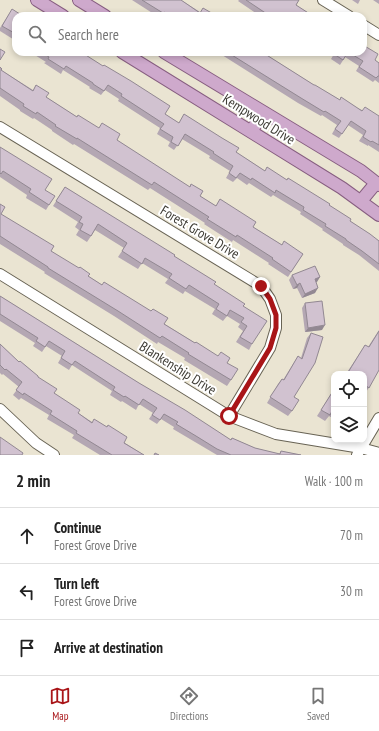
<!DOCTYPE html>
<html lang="en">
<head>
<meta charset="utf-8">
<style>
	:root { --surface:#fff; --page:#f6f6f6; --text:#222; --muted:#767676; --line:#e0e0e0; --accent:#a91518 }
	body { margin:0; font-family:"PT Sans Narrow",sans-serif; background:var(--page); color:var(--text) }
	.controls { position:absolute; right:12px; bottom:12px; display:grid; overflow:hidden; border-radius:8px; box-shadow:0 2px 6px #0003 }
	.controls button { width:36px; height:36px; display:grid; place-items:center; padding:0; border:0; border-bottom:1px solid var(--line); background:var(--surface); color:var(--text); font:20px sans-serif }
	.stop { position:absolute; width:12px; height:12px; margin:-9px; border:3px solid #a91518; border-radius:50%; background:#fff }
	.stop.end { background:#a91518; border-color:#fff; box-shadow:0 1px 4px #0008 }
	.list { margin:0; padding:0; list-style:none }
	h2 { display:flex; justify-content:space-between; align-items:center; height:52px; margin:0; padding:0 16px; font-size:17px }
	h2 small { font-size:13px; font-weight:400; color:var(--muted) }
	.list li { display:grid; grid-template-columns:26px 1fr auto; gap:12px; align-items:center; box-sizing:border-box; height:56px; padding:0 16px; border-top:1px solid var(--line) }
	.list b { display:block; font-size:15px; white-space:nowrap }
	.list p { margin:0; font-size:13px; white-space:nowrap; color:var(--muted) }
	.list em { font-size:13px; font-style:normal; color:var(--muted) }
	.icon { flex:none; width:22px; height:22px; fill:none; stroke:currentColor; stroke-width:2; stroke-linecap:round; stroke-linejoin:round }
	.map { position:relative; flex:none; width:379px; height:455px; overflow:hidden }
	.search { position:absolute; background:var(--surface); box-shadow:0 2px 6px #0003; left:12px; right:12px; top:12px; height:44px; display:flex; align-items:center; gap:10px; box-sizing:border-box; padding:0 14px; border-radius:12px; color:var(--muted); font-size:15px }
	.sheet { height:220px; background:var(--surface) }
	nav { display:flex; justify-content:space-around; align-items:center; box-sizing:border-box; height:56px; border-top:1px solid var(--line); background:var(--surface); font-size:11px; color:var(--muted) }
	nav a { display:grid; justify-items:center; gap:2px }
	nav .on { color:var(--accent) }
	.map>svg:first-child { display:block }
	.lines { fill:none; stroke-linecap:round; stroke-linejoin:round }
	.minor-casing { stroke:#686354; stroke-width:12 }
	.major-casing { stroke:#875e81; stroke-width:14 }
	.minor { stroke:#fff; stroke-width:10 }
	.major { stroke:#cea9cc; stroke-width:12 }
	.wall { fill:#b4a7b3 }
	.shaded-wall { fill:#928892 }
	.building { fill:#d1c2d0; stroke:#928892 }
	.route { stroke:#a91518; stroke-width:5 }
	.labels { text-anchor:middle; stroke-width:4; stroke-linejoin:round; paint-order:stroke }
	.street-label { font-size:14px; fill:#3e3c35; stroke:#fff }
</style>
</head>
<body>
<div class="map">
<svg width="379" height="455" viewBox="0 0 379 455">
	<rect width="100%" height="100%" fill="#eae4d2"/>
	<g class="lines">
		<!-- minor casing -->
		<g class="minor-casing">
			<g id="minor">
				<path d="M323 0 349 16"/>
				<path d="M363 25 379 35"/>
				<path d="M0 127 261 286 270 299 276 315V328L270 348 229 416"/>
				<path d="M0 274 229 416 276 434 361 448 379 453"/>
				<path d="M0 409 36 443 54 455"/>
				<path d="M357 455 379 418"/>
			</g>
		</g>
		<!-- major casing -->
		<g class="major-casing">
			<g id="major">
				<path d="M37 0 63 16"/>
				<path d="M79 0 105 16"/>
				<path d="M122 52 342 188 379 215"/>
				<path d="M164 52 361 171 379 185"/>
				<path d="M251 131 264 113"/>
				<path d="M361 201 376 183"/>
			</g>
		</g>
		<!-- minor -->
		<use href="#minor" class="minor"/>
		<!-- major -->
		<use href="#major" class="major"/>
	</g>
	<!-- wall -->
	<g class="wall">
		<path d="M132 0H181L200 12 215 16H157Z"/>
		<path d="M239 0H299L296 5 313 16H260L238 1Z"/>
		<path d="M352 0H360L358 4Z"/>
		<path d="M373 0H379V4Z"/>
		<path d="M9 14 16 16V41L0 31V28Z"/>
		<path d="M30 52H81L165 114 179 123 184 114 236 152 265 171 329 205 350 221 379 241V271L359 255 343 245V244L322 230 323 229 300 214 301 212 273 195 271 197 249 183 247 185 237 178 233 182 226 178 230 171 209 158 210 156 182 139 174 150 168 146 170 142 157 134 160 128 118 101 119 99 105 90 101 95 89 88 90 87 63 70 61 74 44 63 46 62Z"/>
		<path d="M222 52H266L265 54 314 85 340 100 362 110 379 116V152L368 145V146L359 141 363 135 348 125 339 138 332 134 337 125 322 115 321 116 298 103 222 55 224 53Z"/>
		<path d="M332 52H363L379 63V83L375 80 373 82 356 71 359 66 345 57 340 65 331 59 334 54Z"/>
		<path d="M0 67 1 70 33 90 36 85 46 97 77 117 117 140 200 196 216 206 220 199 253 227 282 245 303 254 288 277 268 264 269 263 233 240 232 242 204 224 205 223 150 188 148 190 74 144 73 145 52 131V130L34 118 33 119 20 111V110L0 96Z"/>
		<path d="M0 147 45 190 49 205 46 210 26 198 27 195 0 177Z"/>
		<path d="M65 187 174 256 243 306 252 344 249 350 236 342 243 331 238 327 240 324 227 316 223 321 212 314 215 309 185 291 183 294 165 283 168 279 142 263 138 269 118 257 124 248 95 230 87 242 76 235 79 230 75 227 78 222 53 206Z"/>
		<path d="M0 204 1 214 51 251 88 276 227 363 231 380 227 386 184 360 185 358 158 342 157 344 114 316 44 273 45 272 0 244Z"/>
		<path d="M292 275 320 277 316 282 315 293 302 298 297 288 293 289 289 280Z"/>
		<path d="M0 296 230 440 232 438 255 448 279 454 281 451 301 455H217L173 429 174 427 161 419 157 424 149 419 153 413 139 404 136 410 122 401 121 402 110 395 112 391 72 365 69 370 58 363 62 356 46 346 42 352 33 346 35 343 0 321Z"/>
		<path d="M305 303 322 330 305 332 302 308Z"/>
		<path d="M379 330V370L365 394H364V374H346L365 345 368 347Z"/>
		<path d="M311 333 294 397 292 411 288 416 267 403 278 384 282 379 283 380 298 356 301 358 307 338Z"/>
		<path d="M0 344 19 362 38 377 54 393 78 413 144 455H100L72 438 74 435 47 419 49 415 21 398 19 400 13 395 19 387 3 374 2 375 0 373Z"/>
		<path d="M333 391H334V419L329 416 325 421 317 416Z"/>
	</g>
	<!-- shaded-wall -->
	<g class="shaded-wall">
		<path d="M320 277 317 282 312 284 315 279Z"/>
		<path d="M300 283 297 288 293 289 297 285Z"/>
		<path d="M318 288 315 293 302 298 305 294Z"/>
		<path d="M325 325 322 330 305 332 308 328Z"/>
	</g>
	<!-- building -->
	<g class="building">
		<path d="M142 0H181L200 13 203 8 215 15V16H170L164 12 163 13Z"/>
		<path d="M246 0H299L296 5 313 16H270Z"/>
		<path d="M12 9 23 16H16V34L2 26Z"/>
		<path d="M363 45 378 54 375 60 379 63V76H378L376 78 359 67 363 61 348 52 343 60 334 54 335 52H363Z"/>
		<path d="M0 49 5 52 0 60Z"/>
		<path d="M41 52H81L103 66 104 65 131 81 170 106 165 114 179 123 184 114 222 138 239 148 236 152 265 171 267 167 287 180 288 178 330 204 329 205 351 219 350 221 370 234 379 241V264L362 251 346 240V239L325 226 326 224 303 210 304 207 276 190 275 193 252 178 251 180 240 173 236 178 229 173 233 166 213 153 214 152 185 134 178 146 171 142 173 137 160 129 164 124 121 96 122 94 108 85 104 91 93 84V83L66 66 64 69 48 59 49 57Z"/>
		<path d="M227 52H266L265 54 314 85H315L340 100 341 97 362 111 365 107 379 116V145L372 141 371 142 363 137 366 131 351 121 342 134 335 129 341 121 325 111 324 112 301 98Z"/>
		<path d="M0 67 2 69 1 70 33 91 36 85 49 93 46 97 77 117 78 115 99 128 102 123 120 134 117 140 190 187 191 184 203 191 200 196 216 206 220 199 256 222 253 227 282 245 284 241 303 254 291 272 272 259 273 258 237 235 236 237 207 219 209 217 154 182 152 185 77 138V139L55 126 56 125 37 112 36 114 23 106 24 104 0 88Z"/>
		<path d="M0 147 52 179 45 190 55 196 49 205 29 192 31 189 3 171 1 174 0 173Z"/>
		<path d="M65 187 175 255 174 256 216 282 214 284 245 304 243 306 267 321 252 344 240 337 247 326 241 322 244 318 230 310 227 316 216 309 219 304 189 285 186 289 169 278 172 274 145 258 142 264 122 251 127 243 98 224 91 236 80 230 83 224 79 222 82 217 56 201Z"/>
		<path d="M0 204 5 207 1 214 54 246 51 251 79 268 80 267 90 274 88 276 102 285 104 282 151 311 153 309 168 318 164 324 195 343 196 342 218 356 221 352 230 358 227 363 238 369 231 380 188 354 189 353 162 336 160 338 118 311 48 268V267L0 236Z"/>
		<path d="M315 266 320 277 315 279 318 288 305 294 300 283 297 285 292 275Z"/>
		<path d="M0 296 139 383 185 410 231 440 232 438 255 448 280 454 281 451 301 455H231L217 449 196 436 176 424 178 422 164 414 160 420 152 415 157 408 143 399 139 405 125 396 124 397 113 390 115 387 75 361 72 365 61 358 65 351 49 341 45 347 36 341 38 338 0 314Z"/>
		<path d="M322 301 325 325 308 328 305 303Z"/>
		<path d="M379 331V370L369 388 365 385 364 387V374H347L365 345 369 347Z"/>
		<path d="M311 333 323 337 315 363 294 397 299 400 292 411 270 397 282 379 284 380 298 356 302 359Z"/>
		<path d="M0 344 19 362 20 361 38 376V377L57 389 54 393 80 410 78 413 92 423 94 419 107 427 108 425 127 437 124 443 144 455H112L76 433 77 431 50 414 52 411 24 393 23 395 16 390 22 382 6 369 5 370 0 365Z"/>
		<path d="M333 391H334V410L333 409 330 415 321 410Z"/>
		<path d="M0 437 23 453 22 455H0Z"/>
		<path d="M155 453 159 455H154Z"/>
	</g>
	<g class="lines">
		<!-- route -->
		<path class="route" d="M229 416 270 348 276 328V315L270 299 261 286"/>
	</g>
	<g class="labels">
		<!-- street labels -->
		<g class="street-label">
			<text transform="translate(259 119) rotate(32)" y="5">Kempwood Drive</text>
			<text transform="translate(200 232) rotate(31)" y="5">Forest Grove Drive</text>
			<text transform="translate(178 368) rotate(32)" y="5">Blankenship Drive</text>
		</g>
	</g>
</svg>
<div class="controls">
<button><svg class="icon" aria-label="locate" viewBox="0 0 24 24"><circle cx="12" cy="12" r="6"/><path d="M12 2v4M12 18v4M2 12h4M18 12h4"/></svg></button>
<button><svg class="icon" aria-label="layers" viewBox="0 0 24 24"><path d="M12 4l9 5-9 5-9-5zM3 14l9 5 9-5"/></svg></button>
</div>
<div class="stop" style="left:229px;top:416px"></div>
<div class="stop end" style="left:261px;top:286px"></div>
<div class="search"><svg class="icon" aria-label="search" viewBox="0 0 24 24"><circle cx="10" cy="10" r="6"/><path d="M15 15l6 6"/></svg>Search here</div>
</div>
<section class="sheet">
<h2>2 min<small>Walk · 100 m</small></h2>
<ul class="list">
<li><svg class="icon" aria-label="ahead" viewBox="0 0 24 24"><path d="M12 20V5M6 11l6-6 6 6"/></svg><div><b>Continue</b><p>Forest Grove Drive</p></div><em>70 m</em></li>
<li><svg class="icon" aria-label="left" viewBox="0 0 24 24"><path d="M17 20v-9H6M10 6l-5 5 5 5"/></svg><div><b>Turn left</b><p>Forest Grove Drive</p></div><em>30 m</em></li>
<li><svg class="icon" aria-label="arrive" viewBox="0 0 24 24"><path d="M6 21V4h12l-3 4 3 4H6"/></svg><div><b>Arrive at destination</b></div></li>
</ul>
</section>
<nav>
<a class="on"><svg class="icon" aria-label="map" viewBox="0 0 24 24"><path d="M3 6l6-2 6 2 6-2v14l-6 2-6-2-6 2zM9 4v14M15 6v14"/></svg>Map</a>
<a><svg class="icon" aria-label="directions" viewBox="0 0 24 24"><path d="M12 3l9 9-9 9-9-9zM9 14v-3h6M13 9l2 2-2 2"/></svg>Directions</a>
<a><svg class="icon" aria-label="saved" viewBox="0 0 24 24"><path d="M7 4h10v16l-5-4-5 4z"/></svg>Saved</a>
</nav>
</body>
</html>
